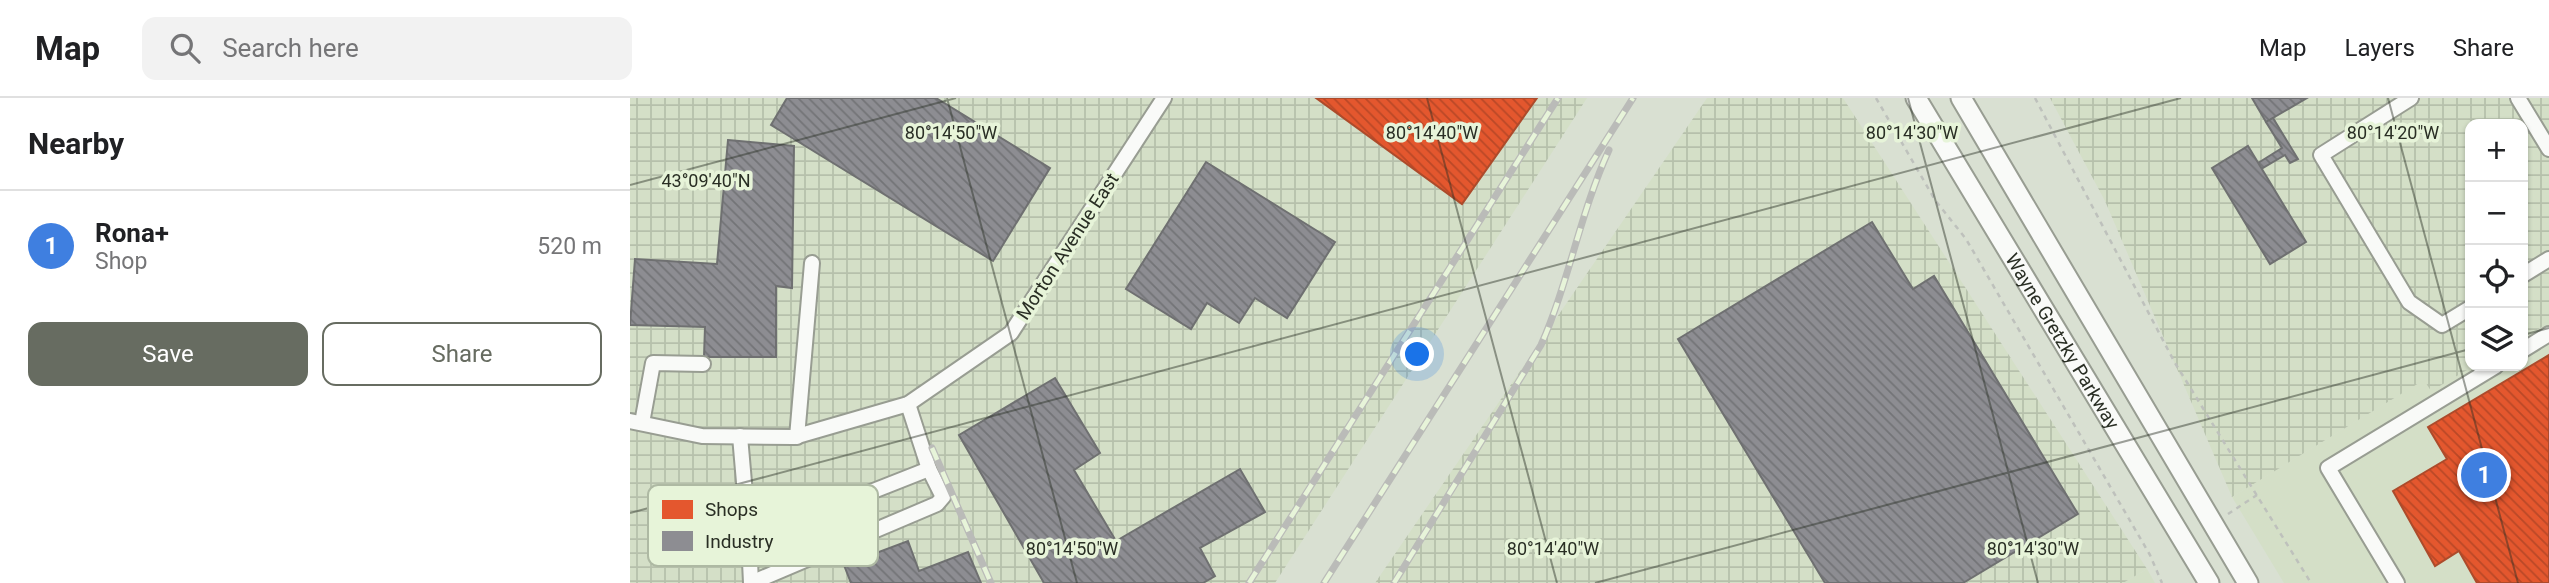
<!DOCTYPE html>
<html lang="en">
<head>
<meta charset="utf-8">
<style>
	:root { --surface:#fff; --page:#f2f2f2; --text:#202124; --muted:#757577; --line:#e0e0e0; --accent:#676c61 }
	body { margin:0; font-family:Roboto,sans-serif; background:var(--page); color:var(--text) }
	.controls { position:absolute; right:21px; top:21px; display:grid; overflow:hidden; border-radius:14px; box-shadow:0 2px 5px #0004 }
	.controls button { width:63px; height:63px; display:grid; place-items:center; padding:0; border:0; border-bottom:2px solid var(--line); background:var(--surface); color:var(--text); font:35px sans-serif }
	.you { position:absolute; left:788px; top:257px; width:24px; height:24px; margin:-18px; border:5px solid #fff; border-radius:50%; background:#1a73e8; box-shadow:0 0 0 10px #1a73e833 }
	.badge { display:grid; place-items:center; width:46px; height:46px; border-radius:50%; background:var(--accent); color:#fff; font-size:23px; font-weight:700 }
	.pin { position:absolute; translate:-50% -50%; border:4px solid #fff; box-shadow:0 2px 7px #0006 }
	.list { margin:0; padding:0; list-style:none }
	h2 { display:flex; justify-content:space-between; align-items:center; height:91px; margin:0; padding:0 28px; font-size:30px }
	h2 small { font-size:23px; font-weight:400; color:var(--muted) }
	.list li { display:grid; grid-template-columns:46px 1fr auto; gap:21px; align-items:center; box-sizing:border-box; height:112px; padding:0 28px; border-top:2px solid var(--line) }
	.list b { display:block; font-size:26px; white-space:nowrap }
	.list p { margin:0; font-size:23px; white-space:nowrap; color:var(--muted) }
	.list em { font-size:23px; font-style:normal; color:var(--muted) }
	.actions { display:flex; gap:14px; padding:21px 28px }
	.actions a { flex:1; padding:16px 0; border:2px solid var(--accent); border-radius:14px; text-align:center; font-size:24px; color:var(--accent) }
	.actions .main { background:var(--accent); color:#fff }
	.icon { flex:none; width:38px; height:38px; fill:none; stroke:currentColor; stroke-width:2; stroke-linecap:round; stroke-linejoin:round }
	.map { position:relative; flex:none; width:1919px; height:485px; overflow:hidden }
	header { display:flex; align-items:center; gap:42px; box-sizing:border-box; height:98px; padding:0 35px; background:var(--surface); border-bottom:2px solid var(--line) }
	header strong { font-size:33px }
	nav { display:flex; gap:38px; margin-inline-start:auto; font-size:24px }
	.search { width:490px; height:63px; background:var(--page); display:flex; align-items:center; gap:18px; box-sizing:border-box; padding:0 24px; border-radius:14px; color:var(--muted); font-size:26px }
	main { display:flex }
	aside { flex:1; background:var(--surface) }
	.map>svg:first-child { display:block }
	.built { fill:#d4dfc7 }
	.industrial { fill:url(#industrial-grid) }
	.shops { fill:url(#shops-back-hatch); stroke:#ac4b2b; stroke-width:2 }
	.industry { fill:url(#industry-back-hatch); stroke:#6f7071; stroke-width:2 }
	.lines { fill:none; stroke-linecap:round; stroke-linejoin:round }
	.minor-casing { stroke:#989d92; stroke-width:18 }
	.major-casing { stroke:#989d92; stroke-width:23 }
	.path { stroke:#bec1bc; stroke-width:2.5; stroke-dasharray:5 5; stroke-linecap:butt }
	.minor { stroke:#f9faf8; stroke-width:14 }
	.major { stroke:#f9faf8; stroke-width:19 }
	.rail-casing { stroke:#babbb8; stroke-width:7 }
	.rail { stroke:#e7f4d9; stroke-width:4.5; stroke-dasharray:13; stroke-linecap:butt }
	.ticks { fill:none; stroke:#292e24; stroke-width:2; stroke-opacity:0.45 }
	.labels { text-anchor:middle; stroke-width:7; stroke-linejoin:round; paint-order:stroke }
	.street-label { font-size:19px; fill:#292e24; stroke:#e7f4d9 }
	.key { fill:#e7f4d9; stroke:#aeb9a3; stroke-width:2 }
	.key-label { font-size:19px; fill:#292e24 }
	.ticks-label { font-size:18px; text-anchor:middle; fill:#292e24; stroke:#e7f4d9; stroke-width:7; stroke-linejoin:round; paint-order:stroke }
</style>
</head>
<body>
<header>
<strong>Map</strong>
<div class="search"><svg class="icon" aria-label="search" viewBox="0 0 24 24"><circle cx="10" cy="10" r="6"/><path d="M15 15l6 6"/></svg>Search here</div>
<nav><a>Map</a><a>Layers</a><a>Share</a></nav>
</header>
<main>
<aside>
<h2>Nearby<small></small></h2>
<ul class="list">
<li><span class="badge" style="background:#3f7fe0">1</span><div><b>Rona+</b><p>Shop</p></div><em>520 m</em></li>
</ul>
<div class="actions"><a class="main">Save</a><a>Share</a></div>
</aside>
<div class="map">
<svg width="1919" height="485" viewBox="0 0 1919 485">
	<defs>
		<pattern id="industrial-grid" width="8" height="8" patternUnits="userSpaceOnUse" patternTransform="scale(1.75)"><rect width="8" height="8" fill="#d4dfc7"/><path d="M0 4h8M4 0v8" fill="none" stroke="#b6c0ab"/></pattern>
		<pattern id="shops-back-hatch" width="6" height="6" patternUnits="userSpaceOnUse" patternTransform="scale(1.75)"><rect width="6" height="6" fill="#e4572e"/><path d="M-1 5l2 2M0 0l6 6M5-1l2 2" fill="none" stroke="#b94827"/></pattern>
		<pattern id="industry-back-hatch" width="6" height="6" patternUnits="userSpaceOnUse" patternTransform="scale(1.75)"><rect width="6" height="6" fill="#8d8d92"/><path d="M-1 5l2 2M0 0l6 6M5-1l2 2" fill="none" stroke="#737477"/></pattern>
	</defs>
	<rect width="100%" height="100%" fill="#d9e0d2"/>
	<!-- built -->
	<g class="built">
		<path d="M1919 225V485H1654L1602 399 1795 281 1802 292 1844 268H1893V240Z"/>
		<path d="M1517 471 1525 485H1493Z"/>
	</g>
	<!-- industrial -->
	<g class="industrial">
		<path d="M0 0H957L645 485H0Z"/>
		<path d="M1077 0H1213L1517 471 1493 485H745Z"/>
		<path d="M1420 0H1919V225L1893 240V26H1840V268H1844L1801 293 1794 282 1602 399 1475 103Z"/>
	</g>
	<!-- shops -->
	<g class="shops">
		<path d="M686 0H907L832 106Z"/>
		<path d="M1919 257V485H1847L1829 453 1805 468 1763 393 1817 361 1798 329Z"/>
	</g>
	<!-- industry -->
	<g class="industry">
		<path d="M157 0H306L420 70 363 163 141 27Z"/>
		<path d="M1622 0H1677L1636 24Z"/>
		<path d="M1643 20 1668 61 1660 65 1655 57 1631 71 1628 65 1652 50 1636 24Z"/>
		<path d="M98 42 164 48 162 190 146 188V259H74L75 229 0 227 5 161 87 166Z"/>
		<path d="M1618 48 1676 144 1640 166 1582 70Z"/>
		<path d="M576 64 705 144 657 220 625 200 609 225 577 205 561 231 496 191Z"/>
		<path d="M1242 124 1283 191 1304 178 1448 416 1333 485H1195L1048 241Z"/>
		<path d="M425 280 470 355 444 372 486 443 610 371 635 414 570 450 585 478 573 485H414L329 337Z"/>
		<path d="M278 443 289 473 338 454 351 485H221L214 467Z"/>
	</g>
	<g class="lines">
		<!-- minor casing -->
		<g class="minor-casing">
			<g id="minor">
				<path d="M1781 0 1691 57 1779 204 1812 227 1840 210"/>
				<path d="M1888 0 1919 51"/>
				<path d="M1893 177 1919 161"/>
				<path d="M1893 252 1919 236"/>
				<path d="M0 323 72 338 164 339 278 306 381 235 534 0"/>
				<path d="M12 325 23 265 73 266"/>
				<path d="M110 338 119 442 299 371 278 306"/>
				<path d="M167 339 182 165"/>
				<path d="M119 442 121 485"/>
				<path d="M121 485 307 406 313 399 299 371"/>
				<path d="M1767 485 1698 370 1866 268"/>
			</g>
		</g>
		<!-- major casing -->
		<g class="major-casing">
			<g id="major">
				<path id="s1" d="M1286 0 1579 485"/>
				<path d="M1331 0 1618 485"/>
			</g>
		</g>
		<!-- path -->
		<g class="path">
			<path d="M1246 0 1305 102 1336 141 1520 457 1532 485"/>
			<path d="M1405 0 1545 265 1681 485"/>
			<path d="M1598 416 1627 397"/>
		</g>
		<!-- minor -->
		<use href="#minor" class="minor"/>
		<!-- major -->
		<use href="#major" class="major"/>
		<!-- rail casing -->
		<g class="rail-casing">
			<g id="rail">
				<path d="M302 350 361 485"/>
				<path d="M619 485 928 0"/>
				<path d="M694 485 1003 0"/>
				<path d="M764 485 911 247C939 184 950 115 979 52"/>
			</g>
		</g>
		<!-- rail -->
		<use href="#rail" class="rail"/>
	</g>
	<!-- ticks -->
	<path class="ticks" d="M317 0 447 485M797 0 927 485M1278 0 1408 485M1758 0 1888 485M0 87 326 0M1893 237 1919 230M0 415 1551 0M965 485 1840 251"/>
	<g class="labels">
		<!-- street labels -->
		<g class="street-label">
			<text transform="translate(437 148) rotate(-57)" y="7">Morton Avenue East</text>
			<text dy="7" stroke="none"><textPath href="#s1" startOffset="284">Wayne Gretzky Parkway</textPath></text>
		</g>
	</g>
	<!-- legend -->
	<rect x="18" y="387" width="230" height="81" rx="10" class="key"/>
	<rect x="32" y="402" width="31" height="19" fill="#e4572e"/>
	<rect x="32" y="433" width="31" height="20" fill="#8d8d92"/>
	<g class="key-label">
		<text x="75" y="418">Shops</text>
		<text x="75" y="450">Industry</text>
	</g>
	<g class="ticks-label">
		<text x="802" y="41">80°14'40"W</text>
		<text x="321" y="41">80°14'50"W</text>
		<text x="1282" y="41">80°14'30"W</text>
		<text x="1763" y="41">80°14'20"W</text>
		<text x="76" y="89">43°09'40"N</text>
		<text x="442" y="457">80°14'50"W</text>
		<text x="923" y="457">80°14'40"W</text>
		<text x="1403" y="457">80°14'30"W</text>
	</g>
</svg>
<div class="controls">
<button>+</button>
<button>−</button>
<button><svg class="icon" aria-label="locate" viewBox="0 0 24 24"><circle cx="12" cy="12" r="6"/><path d="M12 2v4M12 18v4M2 12h4M18 12h4"/></svg></button>
<button><svg class="icon" aria-label="layers" viewBox="0 0 24 24"><path d="M12 4l9 5-9 5-9-5zM3 14l9 5 9-5"/></svg></button>
</div>
<div class="you"></div>
<div class="pin badge" style="left:1854px;top:377px;background:#3f7fe0">1</div>
</div>
</main>
</body>
</html>
